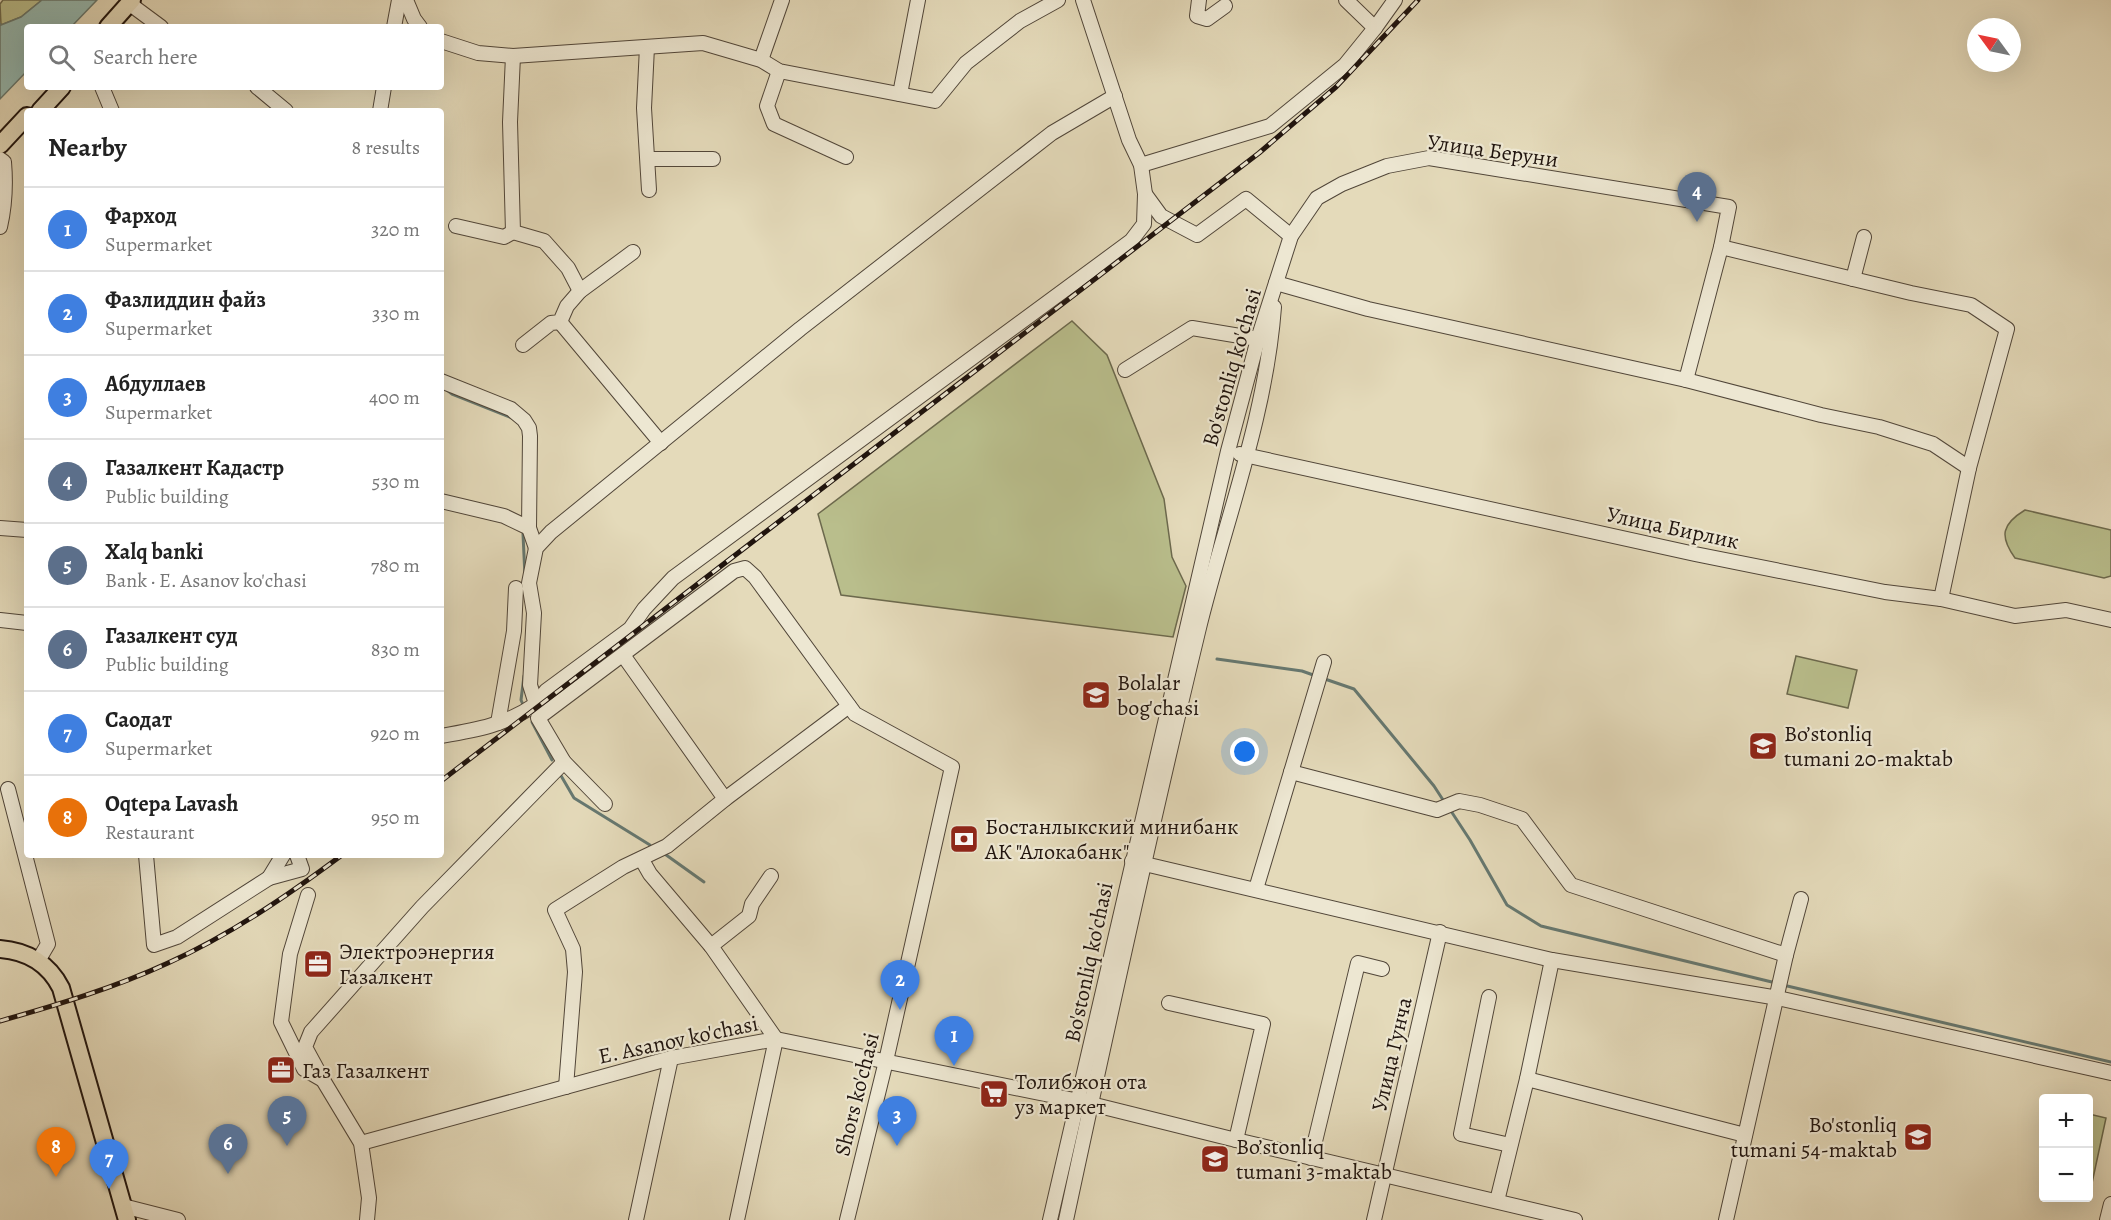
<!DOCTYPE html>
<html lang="en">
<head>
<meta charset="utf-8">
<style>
	:root { --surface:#fff; --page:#f6f6f6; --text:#222; --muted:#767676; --line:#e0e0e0; --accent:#db2777 }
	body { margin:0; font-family:Alegreya,serif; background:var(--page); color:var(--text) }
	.controls { position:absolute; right:18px; bottom:18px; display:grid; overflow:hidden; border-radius:6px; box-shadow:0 6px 24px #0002 }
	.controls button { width:54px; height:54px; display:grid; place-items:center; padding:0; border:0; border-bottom:2px solid var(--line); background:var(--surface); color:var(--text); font:30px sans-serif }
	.compass { position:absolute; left:1967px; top:18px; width:54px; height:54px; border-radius:50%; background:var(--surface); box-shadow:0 6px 24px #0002; rotate:303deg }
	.you { position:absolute; left:1245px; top:752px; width:21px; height:21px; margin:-15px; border:4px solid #fff; border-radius:50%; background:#1a73e8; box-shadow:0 0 0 9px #1a73e833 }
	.badge { display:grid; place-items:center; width:39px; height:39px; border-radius:50%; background:var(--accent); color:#fff; font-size:20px; font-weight:700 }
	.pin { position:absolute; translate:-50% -50px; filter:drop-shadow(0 2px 3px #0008) }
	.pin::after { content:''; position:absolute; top:32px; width:21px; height:18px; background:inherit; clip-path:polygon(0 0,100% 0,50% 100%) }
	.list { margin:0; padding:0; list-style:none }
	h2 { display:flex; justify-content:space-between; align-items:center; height:78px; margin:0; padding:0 24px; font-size:26px }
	h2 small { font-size:20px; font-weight:400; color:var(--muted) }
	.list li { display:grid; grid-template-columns:39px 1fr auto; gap:18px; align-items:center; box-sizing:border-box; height:84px; padding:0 24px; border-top:2px solid var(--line) }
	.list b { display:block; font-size:22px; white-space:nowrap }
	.list p { margin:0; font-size:20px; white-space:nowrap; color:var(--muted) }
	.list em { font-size:20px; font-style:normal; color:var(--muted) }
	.icon { flex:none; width:33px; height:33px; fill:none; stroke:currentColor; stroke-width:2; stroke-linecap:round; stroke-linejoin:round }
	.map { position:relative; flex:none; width:2111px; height:1220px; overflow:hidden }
	.search { position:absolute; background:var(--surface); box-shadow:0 6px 24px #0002; left:24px; top:24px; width:420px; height:66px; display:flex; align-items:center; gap:15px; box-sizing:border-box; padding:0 21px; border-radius:6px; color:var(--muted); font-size:22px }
	.panel { position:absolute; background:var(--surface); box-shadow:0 6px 24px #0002; left:24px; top:108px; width:420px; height:750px; border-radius:6px }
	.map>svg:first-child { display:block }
	.green { fill:#b9be8c; stroke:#6c694d; stroke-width:1.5 }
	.water { fill:#95bab2; stroke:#667870; stroke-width:1.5 }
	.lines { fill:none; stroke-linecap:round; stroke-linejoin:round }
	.stream { stroke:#667870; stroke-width:3 }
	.minor-casing { stroke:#514639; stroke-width:16 }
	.major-casing { stroke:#20140e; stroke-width:20 }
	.minor { stroke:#ede7d2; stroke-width:14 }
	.major { stroke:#e4daba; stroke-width:16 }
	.rail-casing { stroke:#20140e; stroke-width:5 }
	.rail { stroke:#ede7d2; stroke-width:3; stroke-dasharray:9; stroke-linecap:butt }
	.labels { text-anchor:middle; stroke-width:4.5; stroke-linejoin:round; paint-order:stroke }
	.street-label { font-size:22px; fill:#20140e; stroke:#ede7d2 }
	.poi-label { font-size:22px; fill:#20140e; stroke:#ede7d2; text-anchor:start }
</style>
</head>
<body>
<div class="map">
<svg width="2111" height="1220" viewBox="0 0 2111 1220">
	<rect width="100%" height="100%" fill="#e4daba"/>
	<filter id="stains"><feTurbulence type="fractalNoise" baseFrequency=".00333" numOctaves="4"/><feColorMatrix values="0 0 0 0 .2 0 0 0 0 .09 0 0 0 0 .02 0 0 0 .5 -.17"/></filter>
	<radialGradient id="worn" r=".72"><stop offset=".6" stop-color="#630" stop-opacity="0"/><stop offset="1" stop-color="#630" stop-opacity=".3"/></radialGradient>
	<!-- green -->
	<g class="green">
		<path d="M3 0H42L21 17 1 25 0 4Z"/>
		<path d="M1072 321 1107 355 1164 499 1172 557 1186 586 1173 637 841 595 818 514Z"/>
		<path d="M2025 510 2111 530V576L2104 578 2015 558C1999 536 2002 524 2025 510Z"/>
		<path d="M1796 656 1857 670 1848 708 1787 694Z"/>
		<path d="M2089 1114 2106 1118 2089 1197 2088 1114Z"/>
	</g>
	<!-- water -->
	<path class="water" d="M42 0H97L71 27H27V71L0 99V23L1 25 21 17Z"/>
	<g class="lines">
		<!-- stream -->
		<g class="stream">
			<path d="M447 390 452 394 512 418"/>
			<path d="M523 534 525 577"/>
			<path d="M1217 659 1302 671 1316 676"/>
			<path d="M524 676 521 700 524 707"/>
			<path d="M1322 678 1354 689 1434 786 1445 803"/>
			<path d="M532 722 552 760"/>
			<path d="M560 774 574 798 650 845"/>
			<path d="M1449 808 1470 840 1507 905 1541 926 1776 983"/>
			<path d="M662 852 704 882"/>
			<path d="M1783 985 2111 1062"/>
		</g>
		<!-- minor casing -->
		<g class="minor-casing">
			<g id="minor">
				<path d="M406 0 414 19 420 27"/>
				<path d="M1199 0 1197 16 1207 19 1225 6"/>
				<path d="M1346 0 1375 28"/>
				<path d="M134 7 161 27"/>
				<path d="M394 27 399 0"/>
				<path d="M441 41 478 53 513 56 703 43 761 60 779 71 935 101 966 63 1020 21 1058 0"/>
				<path d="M647 47 644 108 649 190"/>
				<path d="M513 56 510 122 513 232 544 241 568 268 580 291 633 252"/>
				<path d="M761 60 782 0"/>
				<path d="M779 71 767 106 774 124 846 157"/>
				<path d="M102 87 112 111"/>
				<path d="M257 87 286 111"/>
				<path d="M900 94 918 0"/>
				<path d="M380 111 384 87"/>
				<path d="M0 159 4 162C6 185 5 205 0 227"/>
				<path d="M648 159H713"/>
				<path d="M1141 165 1270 126 1345 65 1375 28 1395 0"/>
				<path d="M1145 194 1161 216 1197 235 1246 199 1291 236"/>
				<path d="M456 226 504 237 513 232"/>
				<path d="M1721 247 1911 293 1971 305 2007 329 1969 468 1941 599"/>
				<path d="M1853 279 1864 237"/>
				<path d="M1276 283 1368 309 1686 380 1821 415 1879 427 1933 444 1969 468"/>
				<path d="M560 322 661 443"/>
				<path d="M523 345 551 323 560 322 567 306 580 291"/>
				<path d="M1125 370 1192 328 1258 339"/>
				<path d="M441 381 511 409 524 420 529 428 530 436 529 528 536 548"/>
				<path d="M1240 454 1695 554 1885 592 1941 599 2015 616 2066 610 2111 620"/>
				<path d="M441 501 504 516 529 528"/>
				<path d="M0 528 27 530"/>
				<path d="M0 620 27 623"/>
				<path d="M623 655 725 799"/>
				<path d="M536 704 546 691 630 629 644 609 673 578 1131 241 1144 224 1145 194 1141 165 1129 140 1083 0"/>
				<path d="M498 723 514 631 516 588"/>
				<path d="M441 736C476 730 506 725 536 704L530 685 534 613 529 583 536 548 551 532 800 329 1052 133 1115 96"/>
				<path d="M1291 772 1437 810 1459 801 1480 805 1522 819 1571 885 1786 955"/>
				<path d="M8 789 48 944 38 961"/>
				<path d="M605 804 564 762 538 718 734 571 745 568 755 577 855 714 952 767 886 1061 847 1220"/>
				<path d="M146 855 154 945 177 937 269 878 302 869 297 855"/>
				<path d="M642 860 650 874 711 946 776 1039 737 1220"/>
				<path d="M1132 861 1552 960 1778 998 2111 1073"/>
				<path d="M269 878 283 855"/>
				<path d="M1256 889 1324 662"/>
				<path d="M308 895 290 954 281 1022 304 1069 323 1080 361 1143 369 1198 367 1220"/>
				<path d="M711 946 749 916 752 904 771 876"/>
				<path d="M1489 997 1461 1134 1510 1145"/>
				<path d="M1169 1003 1263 1024 1236 1140"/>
				<path d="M1527 1079 1745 1135"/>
				<path d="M323 1080 305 1047 311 1032 422 907 564 762"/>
				<path d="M566 1087 575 972 573 949 555 910 623 867 667 846 725 799 849 706"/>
				<path d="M361 1143 671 1058 776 1039 1079 1101 1236 1140 1575 1220"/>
				<path d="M1311 1158 1358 963 1382 969"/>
				<path d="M1497 1201 1527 1079 1552 960"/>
				<path d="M123 1206 178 1220"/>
				<path d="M636 1220 671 1058"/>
				<path d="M1050 1220 1228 451 1258 339 1291 236 1317 198 1342 184 1387 166 1429 158 1729 207 1721 247 1686 380"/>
				<path d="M1066 1220C1108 1024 1151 827 1198 632 1224 524 1266 418 1274 307"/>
				<path d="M1374 1220 1440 932"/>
				<path d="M1726 1220 1786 955 1801 899"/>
				<path d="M2107 1220 2111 1204"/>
			</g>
		</g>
		<!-- major casing -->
		<g class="major-casing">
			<g id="major">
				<path d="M108 27 132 0"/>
				<path d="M40 111 62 87"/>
				<path d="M0 145 27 116"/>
				<path d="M0 949C27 951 49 964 61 988L127 1220"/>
			</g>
		</g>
		<!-- minor -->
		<use href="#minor" class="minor"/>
		<!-- major -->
		<use href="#major" class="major"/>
		<!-- rail casing -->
		<g class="rail-casing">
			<g id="rail">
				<path d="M441 781 1259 153 1336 87 1418 0"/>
				<path d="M0 1021C57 1005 114 988 168 963 230 935 287 896 342 855"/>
			</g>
		</g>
		<!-- rail -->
		<use href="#rail" class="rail"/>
	</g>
	<!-- icons -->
	<defs>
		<g id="school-square" transform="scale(1.5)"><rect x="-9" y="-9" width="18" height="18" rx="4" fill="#8f2418" stroke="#ede7d2"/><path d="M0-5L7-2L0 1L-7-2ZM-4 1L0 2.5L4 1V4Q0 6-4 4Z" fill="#fff"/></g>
		<g id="bank-square" transform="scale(1.5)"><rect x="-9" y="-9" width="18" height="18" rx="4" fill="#8f2418" stroke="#ede7d2"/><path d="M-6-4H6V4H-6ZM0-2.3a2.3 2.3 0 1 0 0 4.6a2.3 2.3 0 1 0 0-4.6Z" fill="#fff"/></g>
		<g id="office-square" transform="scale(1.5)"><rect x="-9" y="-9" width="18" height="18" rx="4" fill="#8f2418" stroke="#ede7d2"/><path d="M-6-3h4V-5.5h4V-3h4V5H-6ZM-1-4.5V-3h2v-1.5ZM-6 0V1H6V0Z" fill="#fff"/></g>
		<g id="supermarket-square" transform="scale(1.5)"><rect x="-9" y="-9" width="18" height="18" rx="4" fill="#8f2418" stroke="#ede7d2"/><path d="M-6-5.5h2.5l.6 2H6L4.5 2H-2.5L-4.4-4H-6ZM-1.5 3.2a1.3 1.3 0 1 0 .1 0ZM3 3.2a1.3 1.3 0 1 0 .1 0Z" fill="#fff"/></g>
	</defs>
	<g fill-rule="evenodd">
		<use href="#school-square" x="1096" y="695"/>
		<use href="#school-square" x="1763" y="746"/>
		<use href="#bank-square" x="964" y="839"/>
		<use href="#office-square" x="318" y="964"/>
		<use href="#office-square" x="281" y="1070"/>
		<use href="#supermarket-square" x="994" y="1094"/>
		<use href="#school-square" x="1918" y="1137"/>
		<use href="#school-square" x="1215" y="1159"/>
	</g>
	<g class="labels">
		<!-- street labels -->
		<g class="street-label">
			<text transform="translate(1493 150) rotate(8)" y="8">Улица Беруни</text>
			<text transform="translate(1231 367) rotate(-74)" y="8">Bo'stonliq ko'chasi</text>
			<text transform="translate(1673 527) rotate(12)" y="8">Улица Бирлик</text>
			<text transform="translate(1088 962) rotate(-78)" y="8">Bo'stonliq ko'chasi</text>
			<text transform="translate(678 1039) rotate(-12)" y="8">E. Asanov ko'chasi</text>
			<text transform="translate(1391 1054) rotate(-77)" y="8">Улица Гунча</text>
			<text transform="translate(856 1094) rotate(-76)" y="8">Shors ko'chasi</text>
		</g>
		<!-- poi labels -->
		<g class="poi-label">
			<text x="1117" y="690">Bolalar<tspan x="1117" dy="25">bog'chasi</tspan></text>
			<text x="1784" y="741">Bo’stonliq<tspan x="1784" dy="25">tumani 20-maktab</tspan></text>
			<text x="985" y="834">Бостанлыкский минибанк<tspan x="985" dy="25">АК "Алокабанк"</tspan></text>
			<text x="339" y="959">Электроэнергия<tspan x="339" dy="25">Газалкент</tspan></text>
			<text x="302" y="1078">Газ Газалкент</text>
			<text x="1015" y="1089">Толибжон ота<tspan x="1015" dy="25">уз маркет</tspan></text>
			<text x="1897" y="1132" text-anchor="end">Bo'stonliq<tspan x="1897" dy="25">tumani 54-maktab</tspan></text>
			<text x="1236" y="1154">Bo’stonliq<tspan x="1236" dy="25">tumani 3-maktab</tspan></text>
		</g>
	</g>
	<rect width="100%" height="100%" filter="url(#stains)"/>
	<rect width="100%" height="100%" fill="url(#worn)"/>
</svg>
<div class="controls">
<button>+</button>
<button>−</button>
</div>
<svg class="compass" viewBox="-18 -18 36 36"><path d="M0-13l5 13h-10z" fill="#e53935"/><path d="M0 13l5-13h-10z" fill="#767676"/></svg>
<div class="you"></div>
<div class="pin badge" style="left:954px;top:1066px;background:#3f7fe0">1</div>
<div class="pin badge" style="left:900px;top:1010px;background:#3f7fe0">2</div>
<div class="pin badge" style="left:897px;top:1146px;background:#3f7fe0">3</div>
<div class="pin badge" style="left:1697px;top:222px;background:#5c6f8a">4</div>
<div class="pin badge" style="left:287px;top:1146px;background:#5c6f8a">5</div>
<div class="pin badge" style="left:228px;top:1174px;background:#5c6f8a">6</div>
<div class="pin badge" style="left:109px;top:1189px;background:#3f7fe0">7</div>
<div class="pin badge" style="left:56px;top:1177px;background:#e8710a">8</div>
<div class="search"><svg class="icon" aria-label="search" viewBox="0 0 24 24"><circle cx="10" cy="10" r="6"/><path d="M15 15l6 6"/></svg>Search here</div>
<section class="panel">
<h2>Nearby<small>8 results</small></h2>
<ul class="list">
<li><span class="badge" style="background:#3f7fe0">1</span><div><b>Фарход</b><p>Supermarket</p></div><em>320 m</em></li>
<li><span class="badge" style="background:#3f7fe0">2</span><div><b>Фазлиддин файз</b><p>Supermarket</p></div><em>330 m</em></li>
<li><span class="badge" style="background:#3f7fe0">3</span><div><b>Абдуллаев</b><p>Supermarket</p></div><em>400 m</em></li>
<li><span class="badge" style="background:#5c6f8a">4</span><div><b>Газалкент Кадастр</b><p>Public building</p></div><em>530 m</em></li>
<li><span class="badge" style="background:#5c6f8a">5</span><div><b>Xalq banki</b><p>Bank · E. Asanov ko'chasi</p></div><em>780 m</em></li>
<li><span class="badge" style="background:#5c6f8a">6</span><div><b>Газалкент суд</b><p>Public building</p></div><em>830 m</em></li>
<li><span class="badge" style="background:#3f7fe0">7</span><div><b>Саодат</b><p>Supermarket</p></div><em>920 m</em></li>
<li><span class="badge" style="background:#e8710a">8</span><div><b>Oqtepa Lavash</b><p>Restaurant</p></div><em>950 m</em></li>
</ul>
</section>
</div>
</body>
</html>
